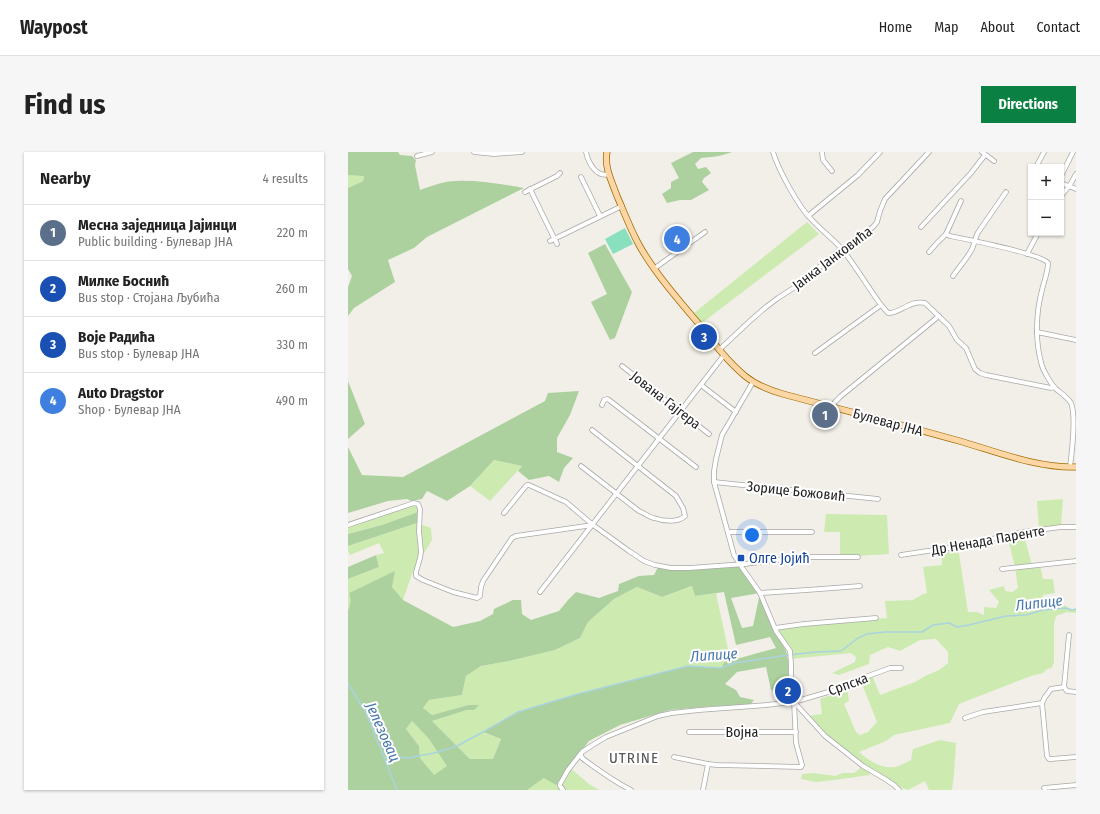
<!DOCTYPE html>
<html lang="en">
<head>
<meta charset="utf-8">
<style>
	:root { --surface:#fff; --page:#f6f6f6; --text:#222; --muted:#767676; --line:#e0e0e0; --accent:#0b8043 }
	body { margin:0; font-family:"Fira Sans Condensed",sans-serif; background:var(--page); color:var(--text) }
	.controls { position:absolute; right:12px; top:12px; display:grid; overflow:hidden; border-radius:0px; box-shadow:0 1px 3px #0004 }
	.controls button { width:36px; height:36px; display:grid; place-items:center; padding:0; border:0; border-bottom:1px solid var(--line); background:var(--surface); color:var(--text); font:20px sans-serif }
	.you { position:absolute; left:404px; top:383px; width:14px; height:14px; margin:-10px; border:3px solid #fff; border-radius:50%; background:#1a73e8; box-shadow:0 0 0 6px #1a73e833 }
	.badge { display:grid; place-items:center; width:26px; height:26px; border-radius:50%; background:var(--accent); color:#fff; font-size:13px; font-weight:700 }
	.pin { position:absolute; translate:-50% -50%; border:2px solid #fff; box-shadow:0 1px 4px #0006 }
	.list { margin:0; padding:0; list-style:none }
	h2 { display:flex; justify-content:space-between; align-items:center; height:52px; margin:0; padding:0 16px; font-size:17px }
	h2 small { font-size:13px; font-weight:400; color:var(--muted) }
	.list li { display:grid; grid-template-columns:26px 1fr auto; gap:12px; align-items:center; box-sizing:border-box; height:56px; padding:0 16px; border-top:1px solid var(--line) }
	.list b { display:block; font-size:15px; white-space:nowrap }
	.list p { margin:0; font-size:13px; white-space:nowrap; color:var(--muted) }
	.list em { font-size:13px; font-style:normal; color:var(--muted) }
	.map { position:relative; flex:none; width:728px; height:638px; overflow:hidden; border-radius:0px }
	header { display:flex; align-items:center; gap:24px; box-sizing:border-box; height:56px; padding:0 20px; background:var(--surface); border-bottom:1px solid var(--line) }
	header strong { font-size:19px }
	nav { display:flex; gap:22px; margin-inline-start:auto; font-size:14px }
	.intro { display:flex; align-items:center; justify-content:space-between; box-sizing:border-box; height:96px; padding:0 24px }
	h1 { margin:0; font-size:28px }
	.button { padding:10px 18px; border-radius:0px; background:var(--accent); color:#fff; font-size:14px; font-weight:700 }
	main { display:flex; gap:24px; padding:0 24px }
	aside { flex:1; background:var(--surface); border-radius:0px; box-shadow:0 1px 3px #0004 }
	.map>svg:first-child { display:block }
	.grass { fill:#cdebb0 }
	.forest { fill:#add19e; fill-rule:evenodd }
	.pitch { fill:#88e0be }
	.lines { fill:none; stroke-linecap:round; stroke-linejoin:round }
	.stream { stroke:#aad3df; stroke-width:1.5 }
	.minor-casing { stroke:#a9a9a9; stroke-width:5.5 }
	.major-casing { stroke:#a06b00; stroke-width:7 }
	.minor { stroke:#fff; stroke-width:4 }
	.major { stroke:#fcd6a4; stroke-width:5.5 }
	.transit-dot { fill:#1a4fb4; stroke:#fff; stroke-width:1.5 }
	.labels { text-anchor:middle; stroke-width:4; stroke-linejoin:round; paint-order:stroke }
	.street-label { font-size:14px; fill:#222; stroke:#fff }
	.transit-label { font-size:14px; fill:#164399; stroke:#fff; text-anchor:start }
	.water-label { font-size:15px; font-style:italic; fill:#4a7aab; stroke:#fff }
	.neighbourhood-label { font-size:15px; letter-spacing:1px; fill:#555; stroke:#fff }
</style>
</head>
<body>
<header>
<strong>Waypost</strong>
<nav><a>Home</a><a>Map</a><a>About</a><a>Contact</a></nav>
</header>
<div class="intro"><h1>Find us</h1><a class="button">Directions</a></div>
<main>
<aside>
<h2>Nearby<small>4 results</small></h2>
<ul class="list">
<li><span class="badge" style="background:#5c6f8a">1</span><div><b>Месна заједница Јајинци</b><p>Public building · Булевар ЈНА</p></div><em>220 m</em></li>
<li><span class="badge" style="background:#1a4fb4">2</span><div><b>Милке Боснић</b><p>Bus stop · Стојана Љубића</p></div><em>260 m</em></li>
<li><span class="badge" style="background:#1a4fb4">3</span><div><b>Воје Радића</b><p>Bus stop · Булевар ЈНА</p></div><em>330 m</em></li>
<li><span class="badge" style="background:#3f7fe0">4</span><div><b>Auto Dragstor</b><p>Shop · Булевар ЈНА</p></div><em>490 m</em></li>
</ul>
</aside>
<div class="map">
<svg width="728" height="638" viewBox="0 0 728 638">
	<rect width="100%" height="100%" fill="#f2efe9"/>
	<!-- grass -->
	<g class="grass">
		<path d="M0 23 1 22 16 23 15 29 0 36Z"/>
		<path d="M459 70 471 82 354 171 346 161Z"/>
		<path d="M146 308 174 314 142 349 122 334Z"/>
		<path d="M715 347 713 375 691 378 689 349Z"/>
		<path d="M67 353 71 355 70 360 34 373 0 382V372Z"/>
		<path d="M478 362 539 363 541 402 492 405V380H476Z"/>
		<path d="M69 371 83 376 84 388 65 419 55 448 44 435 46 420 1 441C3 447 3 452 0 458V427L31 415 28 403 36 401 31 391 2 403 0 399V394Z"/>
		<path d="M675 380 684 413H692L695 427H705L707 441 695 443 694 450 699 454 716 453 724 458 728 457V461L719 460 708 464 706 472V510L704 516 699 517 695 521 683 524 611 552 602 571 546 583 538 589 511 600C521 609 536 619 551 614 555 612 559 610 563 608L565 597 592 588 608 591 606 622 604 638H581L577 629 560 638 546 633 521 618 522 623 486 628 468 630 453 627 454 622 466 621 487 624 495 621H506L515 614 477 584 460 564 474 562 472 547 489 541 499 535 501 549 496 552 508 580 512 583 520 580 529 570 512 527 524 523 532 543 567 530 577 524 591 518 600 511V500L588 487 572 488 552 499 540 495 522 503 521 512 491 523 484 521 507 510 508 505 503 501 443 507 442 501 427 476 509 468 539 466 537 449 565 448 575 442 579 441 575 415 594 413 593 397 610 395 620 460H629L636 463V455L648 456 651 450 641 438 656 434 657 439 664 440 670 436 667 415 659 383Z"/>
		<path d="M345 434 347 444 368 441 381 502 373 516 340 514 230 542 170 560 136 581 153 587 145 607H122L84 569 119 558H126L120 553 84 563 75 556 81 548 114 543 118 524 133 514 161 509 207 498 232 486 240 470 266 447 289 435 314 445Z"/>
		<path d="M64 569 81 587 100 614 86 624 72 606 71 594 58 577Z"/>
		<path d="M221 615 241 632 251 638H179L196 626Z"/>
	</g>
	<!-- forest -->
	<g class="forest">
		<path d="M0 0H50L52 3 64 4 68 8 67 13 72 38C83 34 96 29 108 29 130 28 153 32 176 36L79 85 66 96 40 108 47 130 6 156 0 164V135L4 124 0 117V36L15 29 16 24 0 23Z"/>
		<path d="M345 0H384C374 4 364 5 353 6L347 12 350 17 358 15 363 21 356 26 354 30 361 38 343 48H332L319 51 314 42 323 36V30L331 26 323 11Z"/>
		<path d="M257 92 284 140 267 186 262 188 243 150 259 142 240 101Z"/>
		<path d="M0 229 17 272 0 287Z"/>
		<path d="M231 239 222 263 209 286V300L225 306 216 316 211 330 201 324 181 328 170 319 174 314 146 308 122 334 99 349 79 339 74 347 63 349 59 347 40 349 0 361V295L14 323 55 325 197 249 200 241Z"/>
		<path d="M70 360 69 371 0 394V382L34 373Z"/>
		<path d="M28 403 31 415 0 427V415Z"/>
		<path d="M392 412 412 441 428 479 438 499 440 508V542L423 538 418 515 389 520 377 532 388 538 392 545 406 548 402 553 366 554 322 558 272 573 241 589 208 633 196 626 179 638H0V458C3 452 3 447 1 441L47 419 44 435 55 448 105 475 132 469 145 462 146 457 165 448H173L174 462 183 468 211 459 220 448 228 440 251 446 270 439 271 432 291 424 306 423 310 415 333 416ZM344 434 347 444 376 440 388 493 422 485 428 496 392 506 381 502 373 516 340 514 230 542 170 560 135 580 153 587 145 607H122L84 569 119 558H126L131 553H120L84 563 75 556 81 548 114 543 118 524 133 514 161 509 207 498 232 486 240 470 266 447 289 435 314 445ZM412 441 405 474 394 476 383 446ZM64 569 81 587 99 614 86 623 72 606 71 594 58 577Z"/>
	</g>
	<!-- pitch -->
	<path class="pitch" d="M277 76 285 92 265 102 257 87Z"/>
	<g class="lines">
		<!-- stream -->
		<g class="stream">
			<path d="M0 531 18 561 49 638"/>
			<path d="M36 605 41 604 60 606 86 601 109 594 135 580 170 560 230 542 340 514 373 516 387 511 433 504 467 500 493 499 510 486 519 482 536 480H574L585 473 601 471 609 475 621 473 658 464 678 463 695 458 718 456 724 458 728 457"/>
		</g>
		<!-- minor casing -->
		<g class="minor-casing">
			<g id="minor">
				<path d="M126 0 146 2 174 0"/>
				<path d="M238 0C240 10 248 26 261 22"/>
				<path d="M425 0C430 17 450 54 463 67 473 78 484 86 494 97 508 115 520 135 533 153L540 161C552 162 560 148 577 151L601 174 609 188 618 196 627 217 632 221 638 223 703 236 706 235"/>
				<path d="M474 0 475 8 484 19"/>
				<path d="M634 0 646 9"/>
				<path d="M69 4 84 0"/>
				<path d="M688 15 696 0"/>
				<path d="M713 24 725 0"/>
				<path d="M233 25 252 64"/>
				<path d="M713 31 728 37"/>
				<path d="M182 37 209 92"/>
				<path d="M177 40 209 24 212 21"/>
				<path d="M713 44 722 33 728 22"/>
				<path d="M460 64 510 23 532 0"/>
				<path d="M573 75 623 21 637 3"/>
				<path d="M598 82 602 84C617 87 694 102 700 111 700 120 696 129 694 138 688 160 687 188 693 210 694 217 703 232 708 237 713 241 719 245 723 251 728 263 724 300 722 315"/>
				<path d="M202 89 274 54"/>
				<path d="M581 100 589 91 598 82 613 49"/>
				<path d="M679 102 690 81"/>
				<path d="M307 116 357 80"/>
				<path d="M605 124C611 115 619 107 624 97 627 91 627 84 631 79L658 40"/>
				<path d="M689 180 728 188"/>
				<path d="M371 198 403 168 418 155 430 146 455 130 478 109 490 99 499 95 525 75 529 70 532 59 537 47 581 0"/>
				<path d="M467 201 533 153"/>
				<path d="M274 214 361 282"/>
				<path d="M405 230 374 283 368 307 366 319V330L386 403 395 417 412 441 428 479 442 499 443 512V535L444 543 446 550 477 584 515 614 537 627 546 633 551 638"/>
				<path d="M353 233 388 260"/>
				<path d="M254 253 256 248 259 247 261 248 348 315"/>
				<path d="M484 255 487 250 493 244 591 164"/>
				<path d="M233 314 291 359C296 361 301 365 306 366 314 369 330 371 337 364L335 356 328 344 244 278"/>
				<path d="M366 330 530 347"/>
				<path d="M156 361 177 335 179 333H181L218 350 245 373 281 399 296 409 307 413 323 416H341L397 412 452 405H510"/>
				<path d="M0 373 66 351 70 352 72 357 71 379 73 400 72 406 68 420V424L75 428 105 440 129 446 132 444 133 435 135 429 164 386 168 384 245 373"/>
				<path d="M380 380H464"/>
				<path d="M553 403 593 397 624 393 648 386 675 380 713 375H728"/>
				<path d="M654 417 728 409"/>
				<path d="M192 440 376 203"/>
				<path d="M412 441 459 438 512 434"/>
				<path d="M427 476 456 472 528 466"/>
				<path d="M721 483 716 535 719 539 728 540"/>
				<path d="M716 535 703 537 697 545 694 551 699 604 701 607H703L728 605"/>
				<path d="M617 566 635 560 694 551"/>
				<path d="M341 580H448"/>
				<path d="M233 603 234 606C250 618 265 629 283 638"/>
				<path d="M326 605 360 612 369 613 453 615 454 613 448 591 446 550"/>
				<path d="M696 636 728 633"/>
				<path d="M215 638 212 634V632L220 618 234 600 243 594 258 585 310 564 324 561 351 558 418 553 446 550 487 538 512 527 542 516H553"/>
				<path d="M355 638 360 612"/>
			</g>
		</g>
		<!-- major casing -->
		<g class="major-casing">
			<path id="major" d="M259 0C256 15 264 30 269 44 276 60 282 76 290 91 305 119 330 147 350 171 365 190 379 209 397 224 408 233 421 238 435 242 495 258 555 273 615 290 652 301 690 316 728 315"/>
		</g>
		<!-- minor -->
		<use href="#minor" class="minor"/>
		<!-- major -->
		<use href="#major" class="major"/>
	</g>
	<!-- markers -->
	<rect class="transit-dot" x="389" y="402" width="8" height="8" rx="2"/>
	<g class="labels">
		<!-- street labels -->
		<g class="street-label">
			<text transform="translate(484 106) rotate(-37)" y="5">Јанка Јанковића</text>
			<text transform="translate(318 248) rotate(38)" y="5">Јована Гајгера</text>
			<text transform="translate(540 270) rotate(15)" y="5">Булевар ЈНА</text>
			<text transform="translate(448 339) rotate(6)" y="5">Зорице Божовић</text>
			<text transform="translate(640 388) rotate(-10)" y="5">Др Ненада Паренте</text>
			<text transform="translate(500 532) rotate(-20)" y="5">Српска</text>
			<text x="394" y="585">Војна</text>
		</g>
		<!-- transit labels -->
		<g class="transit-label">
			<text x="401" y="411">Олге Јојић</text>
		</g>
		<!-- water labels -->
		<g class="water-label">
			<text transform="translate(691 451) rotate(-7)" y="5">Липице</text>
			<text transform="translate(366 503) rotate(-4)" y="5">Липице</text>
			<text transform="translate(35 580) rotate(66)" y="5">Јелезовац</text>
		</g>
		<!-- neighbourhood labels -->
		<g class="neighbourhood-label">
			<text x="286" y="611">UTRINE</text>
		</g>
	</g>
</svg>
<div class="controls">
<button>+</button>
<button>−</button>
</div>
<div class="you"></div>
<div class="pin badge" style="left:477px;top:263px;background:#5c6f8a">1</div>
<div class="pin badge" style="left:440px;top:539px;background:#1a4fb4">2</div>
<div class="pin badge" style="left:356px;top:185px;background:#1a4fb4">3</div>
<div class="pin badge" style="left:329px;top:87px;background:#3f7fe0">4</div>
</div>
</main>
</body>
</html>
